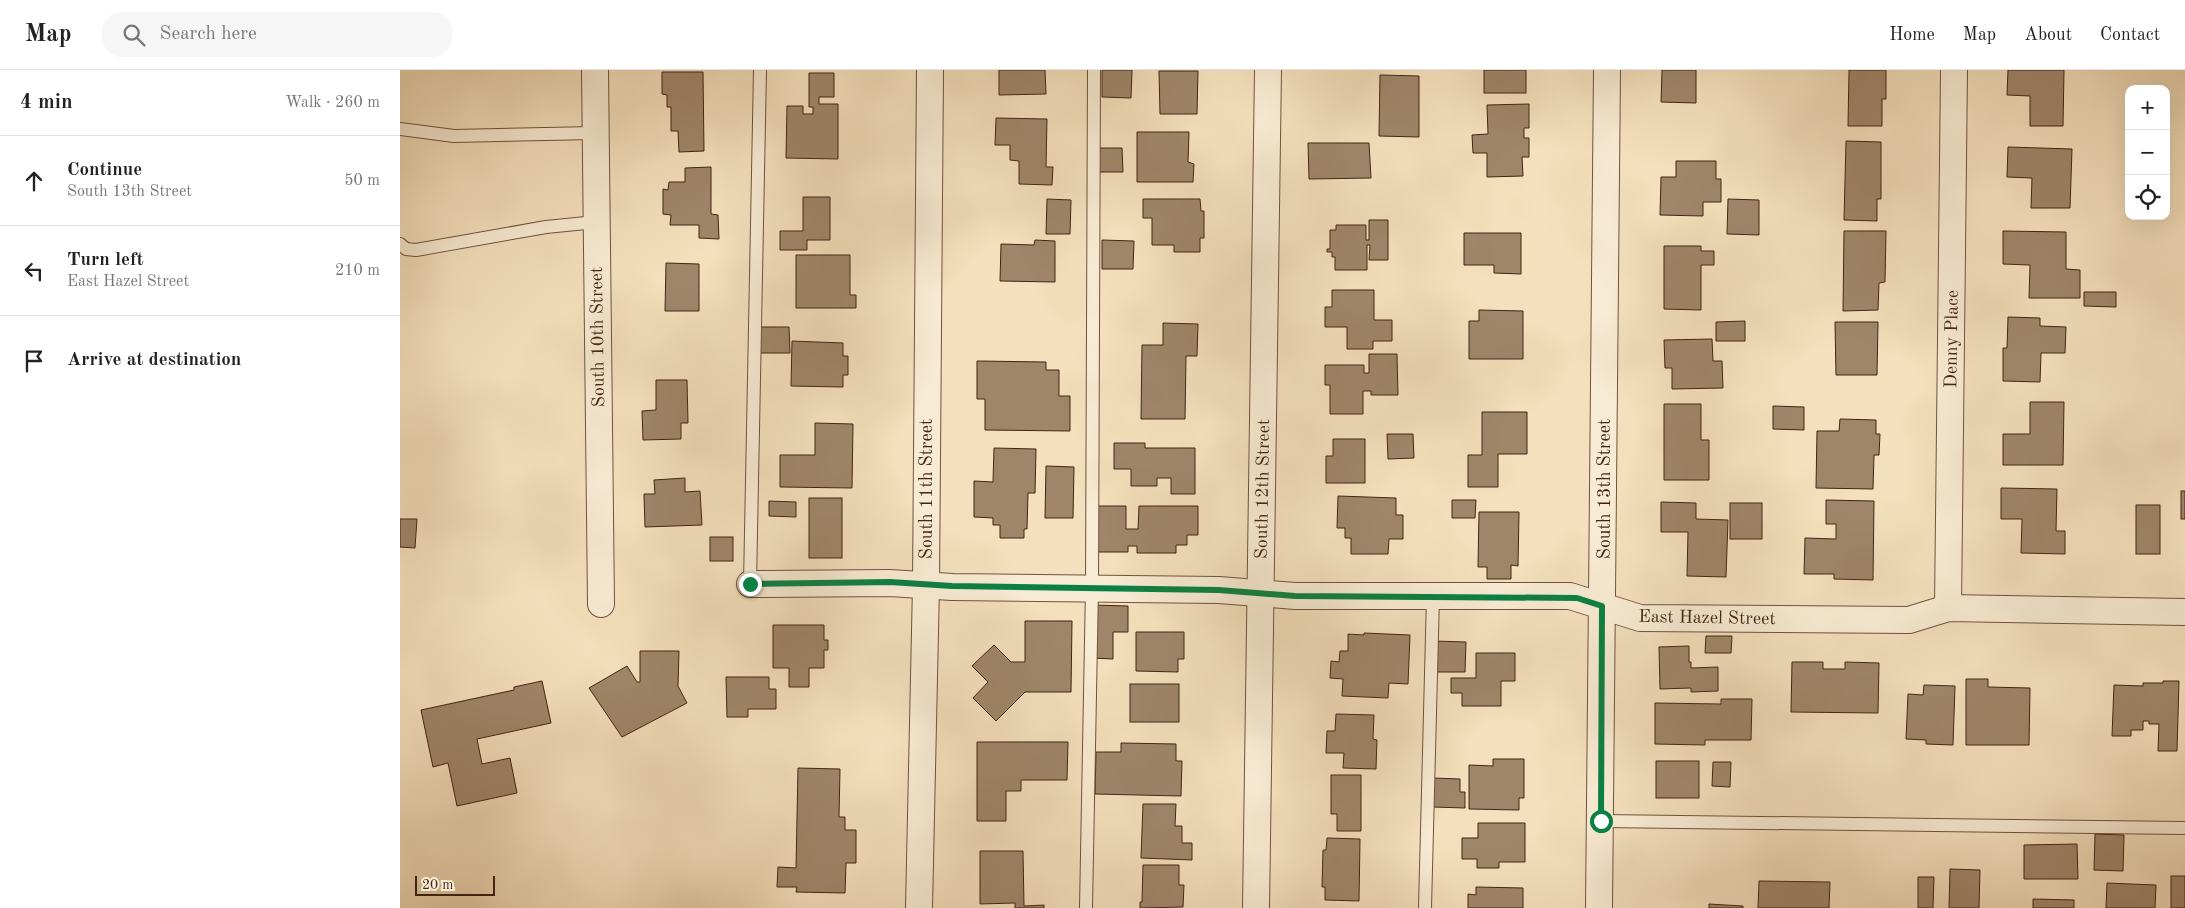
<!DOCTYPE html>
<html lang="en">
<head>
<meta charset="utf-8">
<style>
	:root { --surface:#fff; --page:#f6f6f6; --text:#222; --muted:#767676; --line:#e0e0e0 }
	body { margin:0; font-family:"Old Standard TT",serif; background:var(--page); color:var(--text) }
	.controls { position:absolute; right:15px; top:15px; display:grid; overflow:hidden; border-radius:10px; box-shadow:0 5px 20px #0002 }
	.controls button { width:45px; height:45px; display:grid; place-items:center; padding:0; border:0; border-bottom:1px solid var(--line); background:var(--surface); color:var(--text); font:25px sans-serif }
	.scale { position:absolute; left:15px; bottom:12px; width:80px; box-sizing:border-box; padding-left:5px; border:2px solid #432413; border-top:0; font-size:14px; line-height:18px; white-space:nowrap; color:#432413; -webkit-text-stroke:4px #f8ebd3; paint-order:stroke }
	.stop { position:absolute; width:15px; height:15px; margin:-11px; border:4px solid #0b8043; border-radius:50%; background:#fff }
	.stop.end { background:#0b8043; border-color:#fff; box-shadow:0 1px 5px #0008 }
	.list { margin:0; padding:0; list-style:none }
	h2 { display:flex; justify-content:space-between; align-items:center; height:65px; margin:0; padding:0 20px; font-size:21px }
	h2 small { font-size:16px; font-weight:400; color:var(--muted) }
	.list li { display:grid; grid-template-columns:32px 1fr auto; gap:15px; align-items:center; box-sizing:border-box; height:90px; padding:0 20px; border-top:1px solid var(--line) }
	.list b { display:block; font-size:19px; white-space:nowrap }
	.list p { margin:0; font-size:16px; white-space:nowrap; color:var(--muted) }
	.list em { font-size:16px; font-style:normal; color:var(--muted) }
	.icon { flex:none; width:28px; height:28px; fill:none; stroke:currentColor; stroke-width:2; stroke-linecap:round; stroke-linejoin:round }
	.map { position:relative; flex:none; width:1785px; height:838px; overflow:hidden }
	header { display:flex; align-items:center; gap:30px; box-sizing:border-box; height:70px; padding:0 25px; background:var(--surface); border-bottom:1px solid var(--line) }
	header strong { font-size:24px }
	nav { display:flex; gap:28px; margin-inline-start:auto; font-size:18px }
	.search { width:350px; height:45px; background:var(--page); display:flex; align-items:center; gap:12px; box-sizing:border-box; padding:0 18px; border-radius:20px; color:var(--muted); font-size:19px }
	main { display:flex }
	aside { flex:1; background:var(--surface) }
	.map>svg:first-child { display:block }
	.building { fill:#9f866b; stroke:#432413 }
	.lines { fill:none; stroke-linecap:round; stroke-linejoin:round }
	.service-casing { stroke:#6f533d; stroke-width:14 }
	.minor-casing { stroke:#6f533d; stroke-width:28 }
	.service { stroke:#f8ebd3; stroke-width:12 }
	.minor { stroke:#f8ebd3; stroke-width:26 }
	.route { stroke:#0b8043; stroke-width:6 }
	.labels { text-anchor:middle; stroke-width:4.5; stroke-linejoin:round; paint-order:stroke }
	.street-label { font-size:18px; fill:#432413; stroke:#f8ebd3 }
</style>
</head>
<body>
<header>
<strong>Map</strong>
<div class="search"><svg class="icon" aria-label="search" viewBox="0 0 24 24"><circle cx="10" cy="10" r="6"/><path d="M15 15l6 6"/></svg>Search here</div>
<nav><a>Home</a><a>Map</a><a>About</a><a>Contact</a></nav>
</header>
<main>
<aside>
<h2>4 min<small>Walk · 260 m</small></h2>
<ul class="list">
<li><svg class="icon" aria-label="ahead" viewBox="0 0 24 24"><path d="M12 20V5M6 11l6-6 6 6"/></svg><div><b>Continue</b><p>South 13th Street</p></div><em>50 m</em></li>
<li><svg class="icon" aria-label="left" viewBox="0 0 24 24"><path d="M17 20v-9H6M10 6l-5 5 5 5"/></svg><div><b>Turn left</b><p>East Hazel Street</p></div><em>210 m</em></li>
<li><svg class="icon" aria-label="arrive" viewBox="0 0 24 24"><path d="M6 21V4h12l-3 4 3 4H6"/></svg><div><b>Arrive at destination</b></div></li>
</ul>
</aside>
<div class="map">
<svg width="1785" height="838" viewBox="0 0 1785 838">
	<rect width="100%" height="100%" fill="#f4e0bc"/>
	<filter id="stains"><feTurbulence type="fractalNoise" baseFrequency=".004" numOctaves="4"/><feColorMatrix values="0 0 0 0 .2 0 0 0 0 .09 0 0 0 0 .02 0 0 0 .5 -.17"/></filter>
	<radialGradient id="worn" r=".72"><stop offset=".6" stop-color="#630" stop-opacity="0"/><stop offset="1" stop-color="#630" stop-opacity=".3"/></radialGradient>
	<!-- building -->
	<g class="building">
		<path d="M599 0H645L646 24 599 25Z"/>
		<path d="M702 0H732L731 28 702 27Z"/>
		<rect x="1084" y="0" width="42" height="23"/>
		<path d="M1262 0H1296V33L1261 32Z"/>
		<path d="M1449 0H1486V29H1482V56H1448Z"/>
		<path d="M1608 0H1664L1663 56H1630V26L1607 25Z"/>
		<path d="M759 1H798L797 44H760Z"/>
		<path d="M262 2H303L304 81 279 82 278 61H271V37H267V25L262 24Z"/>
		<path d="M409 3H434V27H419V34H438V89L386 88 387 36H403V44H413V37H409Z"/>
		<path d="M980 5 1019 6V67L979 66Z"/>
		<path d="M1129 34V58H1124V68H1129V87H1122L1123 106 1087 107V83H1073L1072 65 1088 64 1087 35Z"/>
		<path d="M596 48 647 49 646 97H653L652 115 619 114V91L610 90V75H595Z"/>
		<path d="M737 62H789L788 92 794 94 793 112H737Z"/>
		<path d="M1446 71 1481 72V129H1477V151L1444 150Z"/>
		<path d="M908 73H969L971 108 909 109Z"/>
		<path d="M1608 77 1672 79 1670 138H1631L1632 108 1607 107Z"/>
		<path d="M698 78H722L723 102H699Z"/>
		<path d="M1276 91H1316V109H1321V132H1303V146L1260 145 1261 107H1276Z"/>
		<path d="M311 97V144L318 145 319 169 299 168V155H270L271 145 263 144V119L268 120 269 112H285V98Z"/>
		<path d="M403 127H430V170H407V180H380V161H403Z"/>
		<path d="M647 129 671 130 670 164H646Z"/>
		<path d="M743 129H800L801 141H804V168H800V182H774V175H752V148H743Z"/>
		<path d="M1328 129 1359 130V165L1327 164Z"/>
		<path d="M969 150H988V190H969L970 175H967V200H935V187H932V182H927V179H930V160H936V155H966V170H969Z"/>
		<path d="M1444 161H1486L1485 212 1479 213 1478 240 1443 241Z"/>
		<path d="M1603 161 1666 162V199L1680 200V228H1629L1630 195 1603 194Z"/>
		<path d="M1064 163H1121V204L1094 203V195H1064Z"/>
		<path d="M635 170 655 171V212L600 211 601 174 634 175Z"/>
		<path d="M702 170 734 171 733 199H702Z"/>
		<path d="M1264 176H1301V181H1314V195H1301V240L1264 239Z"/>
		<path d="M396 185H450V225H456V238H396Z"/>
		<path d="M266 193 299 194V241H265Z"/>
		<path d="M932 220H974V250H992V271H973V279H947V257H925V237H932Z"/>
		<path d="M1684 222H1716V237L1684 236Z"/>
		<path d="M1079 240 1123 241V289H1069V251H1079Z"/>
		<path d="M1608 247 1640 248V256L1666 257 1665 283H1641L1640 312 1603 311V278H1607Z"/>
		<path d="M1345 251V271H1316V252Z"/>
		<path d="M1435 252H1478L1477 305H1436Z"/>
		<path d="M763 253 798 254 797 286H786L785 349H741L742 275H763Z"/>
		<path d="M360 257H389L390 283H360Z"/>
		<path d="M1312 269 1313 291H1322L1323 318 1272 319V298H1265L1264 270Z"/>
		<path d="M392 271 443 273V286H448V305H443V317L391 316Z"/>
		<path d="M969 284H997L998 325H971V321H963V344H930V315H925V295H964V303H969Z"/>
		<path d="M577 291 646 292V300H659V326H670V361L585 360V329H577Z"/>
		<path d="M256 310H287L288 353H281V369L243 370 242 341 256 340Z"/>
		<path d="M1630 332H1664L1663 395H1603V364H1630Z"/>
		<path d="M1264 334H1301V370H1309V410H1264Z"/>
		<path d="M1373 336 1404 337V360L1373 359Z"/>
		<path d="M1082 342H1127V384H1098V417H1068V385H1082Z"/>
		<path d="M1440 349 1476 350V364H1480L1479 385H1474L1473 419 1416 418 1417 361H1439Z"/>
		<path d="M415 353 453 354 452 418 380 417V385H415Z"/>
		<path d="M987 364H1013L1014 388 988 389Z"/>
		<path d="M933 369H965V413H926V386H933Z"/>
		<path d="M714 373H745V378H795V424H771V408H757V416H731V399H714Z"/>
		<path d="M594 378 636 379 635 423H628L627 459H624V468H600V455H593V448L574 447V411L593 412Z"/>
		<path d="M646 396 674 397 673 448H645Z"/>
		<path d="M285 408V422L300 421 302 455 245 457 244 424H255L254 410Z"/>
		<path d="M1601 418 1657 419 1656 461H1665V484L1621 483 1622 449H1601Z"/>
		<rect x="1781" y="421" width="4" height="28"/>
		<path d="M938 426 996 428V445H1003V469H989L988 484H951V468H945V458H937Z"/>
		<rect x="409" y="428" width="33" height="60"/>
		<path d="M1052 430H1076L1075 448H1052Z"/>
		<path d="M1426 430 1474 431 1473 510 1434 509V504H1404L1405 468 1436 469V454H1426Z"/>
		<path d="M369 431 396 432V447L369 446Z"/>
		<path d="M1261 432 1296 433V449L1328 450 1326 507 1287 506 1288 462H1261Z"/>
		<rect x="1330" y="433" width="32" height="36"/>
		<rect x="1736" y="435" width="24" height="49"/>
		<path d="M697 436H726V459H738L739 436H798V465H787V475H776V483H737V476H728V482H697Z"/>
		<path d="M1079 442H1119L1118 496 1111 495V509H1087V497H1078Z"/>
		<path d="M0 449H17L15 478 0 477Z"/>
		<rect x="310" y="467" width="23" height="24"/>
		<path d="M693 535 728 536V562H713V589L692 588Z"/>
		<path d="M625 551H672L671 622H625L596 651 573 628 588 612 572 596 594 575 611 592H625Z"/>
		<path d="M373 555H424V570H428V580H424V598H409V617H389V598H373Z"/>
		<path d="M736 562H784V589H778V602L736 601Z"/>
		<path d="M964 563 1010 565 1008 614 989 613 988 628 942 626 943 609 930 608 931 591 939 592 940 581H948V564L964 565Z"/>
		<path d="M1306 566H1332L1331 583H1305Z"/>
		<path d="M1034 571 1066 572 1065 602H1034Z"/>
		<path d="M1289 576V592H1291V598L1318 597V621L1291 622V618L1260 619 1259 577Z"/>
		<path d="M240 581H279L278 616 287 633 222 667 189 618 227 596 237 612H240Z"/>
		<path d="M1076 583H1115V611H1101V636H1062V623H1051V608H1076Z"/>
		<path d="M1392 592H1423V599H1445V592L1479 593 1478 643 1391 642Z"/>
		<path d="M326 607H369V619H376V639H348V647H327Z"/>
		<path d="M1566 609H1588V617L1630 618 1629 675H1566Z"/>
		<path d="M142 611 151 653 77 669 82 694 110 688 117 723 57 736 48 693 33 697 21 640 114 620V617Z"/>
		<path d="M1763 611H1779L1777 681H1758L1759 654H1749V651H1743V660H1731V666H1712L1714 615 1743 616V613H1763Z"/>
		<rect x="730" y="614" width="49" height="38"/>
		<path d="M1524 615 1555 616 1553 675 1526 674V670L1506 669 1508 624 1523 625Z"/>
		<path d="M1321 629H1352L1351 670H1305V675L1255 674V633L1321 634Z"/>
		<path d="M936 644 974 645 973 669 977 670 976 699 943 698 944 683H926L927 661H935Z"/>
		<path d="M577 672H668L667 710H621V721H606V751H577Z"/>
		<path d="M721 673 776 674V691H782L781 726 695 724 696 682H721Z"/>
		<path d="M1093 689H1124V728H1119V740L1069 739V695L1093 696Z"/>
		<rect x="1256" y="691" width="43" height="37"/>
		<path d="M1313 692H1331L1330 717 1312 716Z"/>
		<path d="M398 698 440 699 439 747H445V760H456V793H446L445 823 396 822 397 817H377L378 797 396 798Z"/>
		<path d="M931 705H961V761H937V744H931Z"/>
		<path d="M1033 708 1060 709V722H1065V738L1033 737Z"/>
		<path d="M743 734H776L775 756H782V773H792V790L741 788Z"/>
		<path d="M1078 753H1125V792H1099V798H1077V789H1062V768H1078Z"/>
		<path d="M1695 764 1724 765 1723 801 1694 800Z"/>
		<path d="M927 768 960 769 959 831 925 830V817H922L923 780H926Z"/>
		<path d="M1677 774 1678 809H1624V775Z"/>
		<path d="M580 781H623L624 836 644 835V838H615V833L580 834Z"/>
		<path d="M743 795H779V815H784L783 837 740 838V832H742Z"/>
		<path d="M1550 799 1580 800 1579 838H1549Z"/>
		<rect x="1771" y="806" width="14" height="32"/>
		<path d="M1518 807H1534L1533 838H1518Z"/>
		<path d="M1359 811 1430 812 1429 838H1358Z"/>
		<path d="M1707 813 1756 815 1755 838H1706Z"/>
		<path d="M1076 817 1123 818V838H1068V824L1076 825Z"/>
		<path d="M1633 829 1674 830V838H1633Z"/>
		<path d="M1309 834 1343 836V838H1309Z"/>
	</g>
	<g class="lines">
		<!-- service casing -->
		<g class="service-casing">
			<g id="service">
				<path d="M0 59 54 66 195 63"/>
				<path d="M0 174 6 179 16 180 146 157 196 152"/>
				<path d="M350 514 360 0"/>
				<path d="M1201 751 1785 758"/>
				<path d="M686 838 692 517 694 0"/>
				<path d="M1025 838 1033 526"/>
			</g>
		</g>
		<!-- minor casing -->
		<g class="minor-casing">
			<g id="minor">
				<path d="M195 0 201 534"/>
				<path d="M350 514 490 513 552 517 819 520 895 526H1170L1240 548 1509 550 1548 538 1785 542"/>
				<path d="M1548 538 1554 0"/>
				<path d="M519 838 526 515 530 0"/>
				<path d="M856 838 868 0"/>
				<path d="M1199 838 1207 0"/>
			</g>
		</g>
		<!-- service -->
		<use href="#service" class="service"/>
		<!-- minor -->
		<use href="#minor" class="minor"/>
	</g>
	<g class="lines">
		<!-- route -->
		<path class="route" d="M350 514 490 512 552 516 819 520 895 526 1177 528 1202 536 1201 751"/>
	</g>
	<g class="labels">
		<!-- street labels -->
		<g class="street-label">
			<text transform="translate(197 267) rotate(-91)" y="6">South 10th Street</text>
			<text transform="translate(1551 269) rotate(-89)" y="6">Denny Place</text>
			<text transform="translate(526 419) rotate(-90)" y="6">South 11th Street</text>
			<text transform="translate(862 419) rotate(-89)" y="6">South 12th Street</text>
			<text transform="translate(1204 419) rotate(-90)" y="6">South 13th Street</text>
			<text transform="translate(1307 547) rotate(1)" y="6">East Hazel Street</text>
		</g>
	</g>
	<rect width="100%" height="100%" filter="url(#stains)"/>
	<rect width="100%" height="100%" fill="url(#worn)"/>
</svg>
<div class="controls">
<button>+</button>
<button>−</button>
<button><svg class="icon" aria-label="locate" viewBox="0 0 24 24"><circle cx="12" cy="12" r="6"/><path d="M12 2v4M12 18v4M2 12h4M18 12h4"/></svg></button>
</div>
<div class="scale">20 m</div>
<div class="stop" style="left:1201px;top:751px"></div>
<div class="stop end" style="left:350px;top:514px"></div>
</div>
</main>
</body>
</html>
